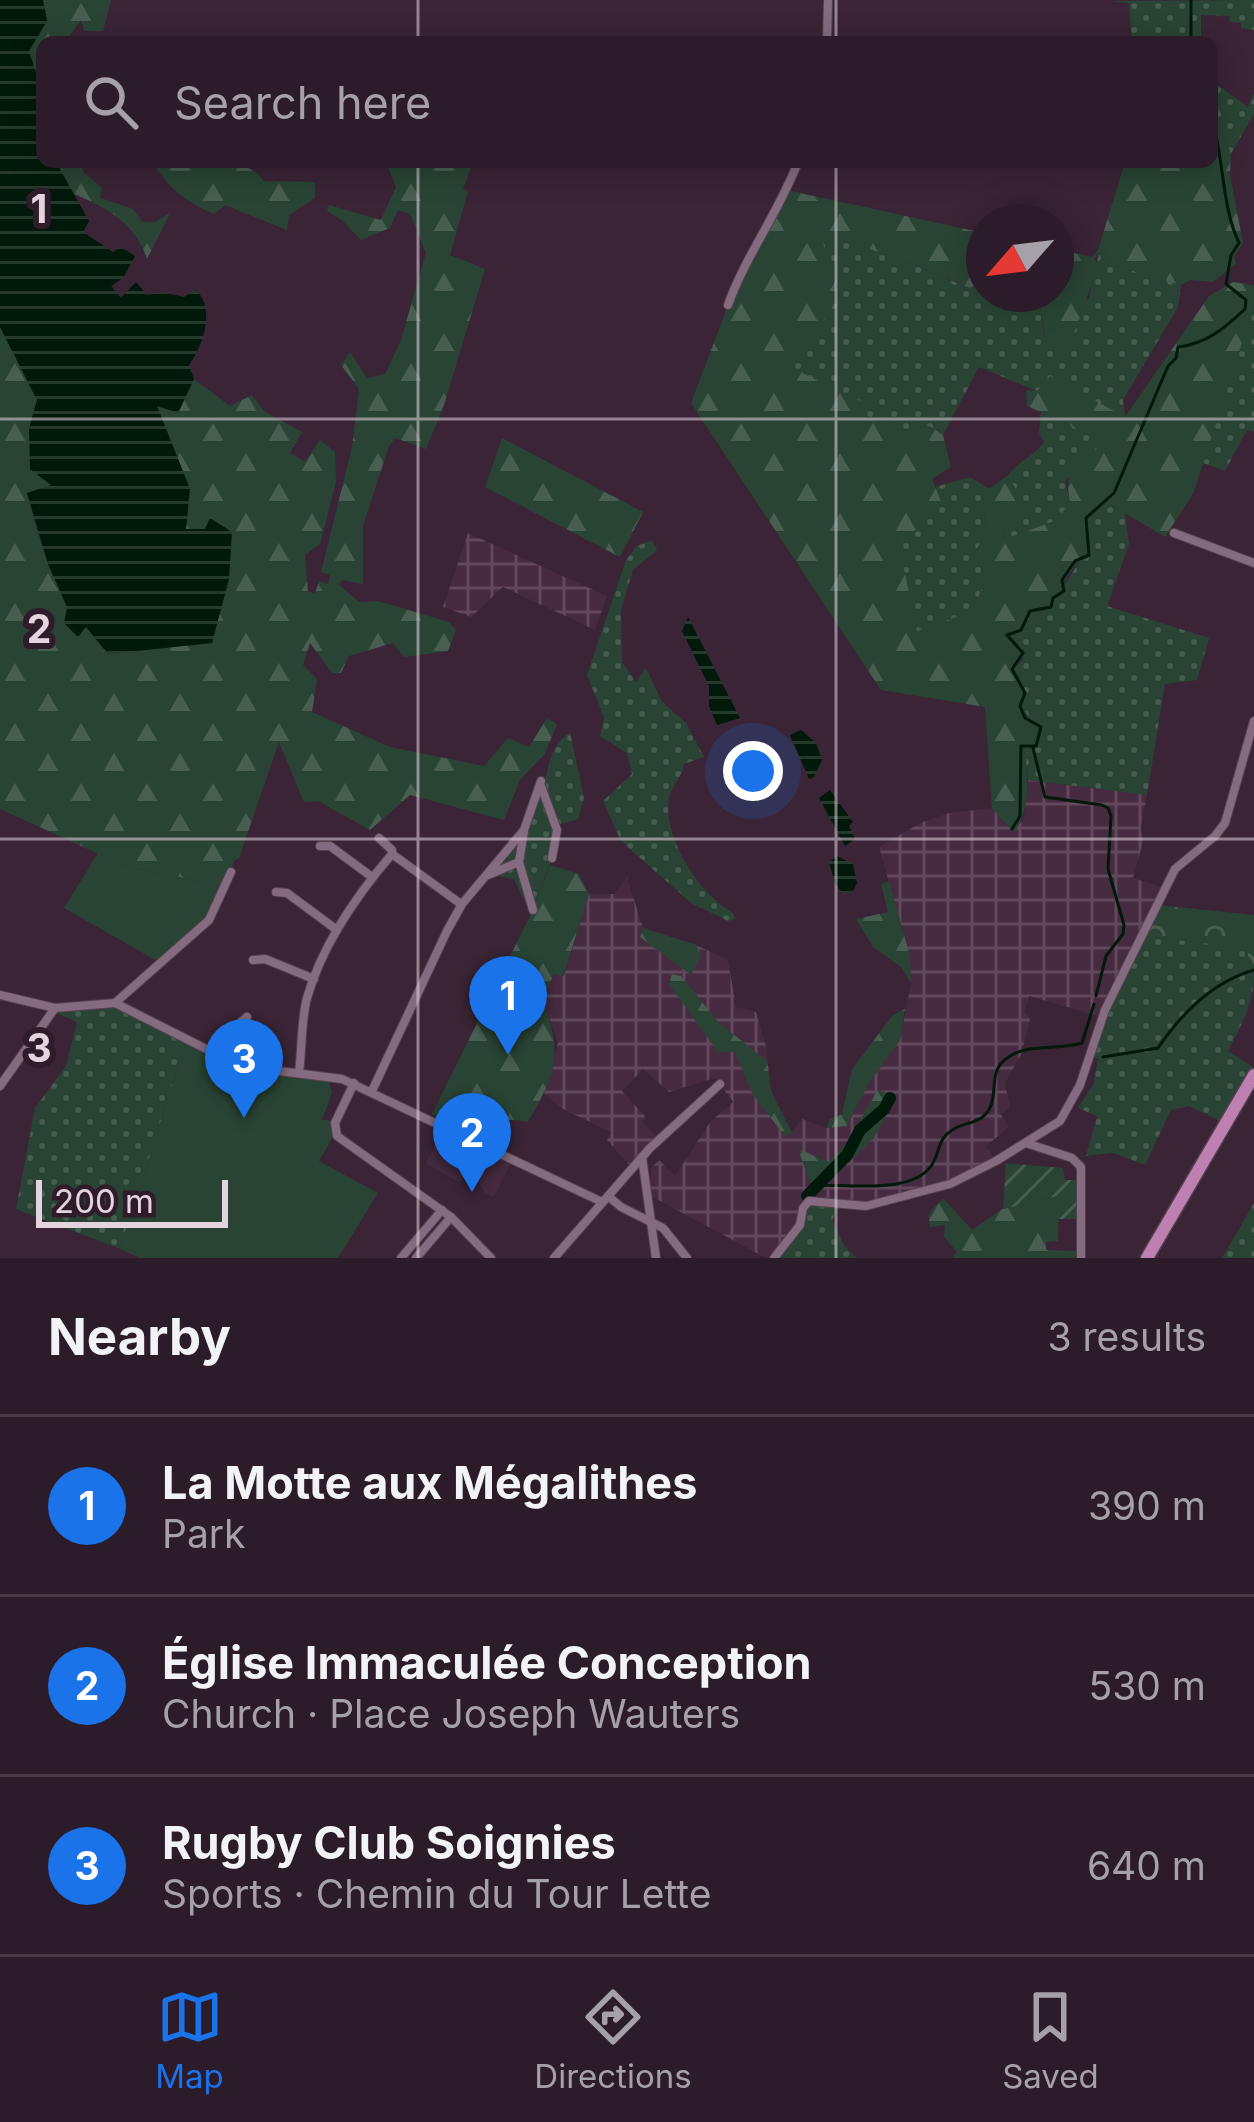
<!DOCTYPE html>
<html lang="en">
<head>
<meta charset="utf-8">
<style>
	:root { --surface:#2c1b28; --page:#382834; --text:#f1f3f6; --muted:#a6a1a8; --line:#483945; --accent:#1a73e8 }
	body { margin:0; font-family:Inter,sans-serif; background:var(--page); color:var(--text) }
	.compass { position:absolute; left:966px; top:204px; width:108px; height:108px; border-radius:50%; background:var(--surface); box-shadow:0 6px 30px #0003; rotate:242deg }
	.scale { position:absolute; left:36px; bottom:30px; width:192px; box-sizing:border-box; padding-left:12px; border:6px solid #e3d4de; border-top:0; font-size:33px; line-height:42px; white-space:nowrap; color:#e3d4de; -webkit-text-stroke:9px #301b2b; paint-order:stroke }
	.you { position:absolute; left:753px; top:771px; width:42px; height:42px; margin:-30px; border:9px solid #fff; border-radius:50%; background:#1a73e8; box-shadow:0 0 0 18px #1a73e833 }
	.badge { display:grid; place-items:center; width:78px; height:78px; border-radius:50%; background:var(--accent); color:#fff; font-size:39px; font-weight:700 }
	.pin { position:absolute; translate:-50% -99px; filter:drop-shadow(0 3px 6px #0008) }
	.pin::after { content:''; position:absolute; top:63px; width:42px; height:36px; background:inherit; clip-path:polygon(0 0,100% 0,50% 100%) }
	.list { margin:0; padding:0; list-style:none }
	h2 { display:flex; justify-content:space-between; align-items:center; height:156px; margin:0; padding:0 48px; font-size:51px }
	h2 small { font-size:39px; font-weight:400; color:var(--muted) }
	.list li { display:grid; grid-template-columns:78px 1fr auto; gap:36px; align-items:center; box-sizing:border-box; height:180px; padding:0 48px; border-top:3px solid var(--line) }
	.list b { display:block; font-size:45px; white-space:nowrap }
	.list p { margin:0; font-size:39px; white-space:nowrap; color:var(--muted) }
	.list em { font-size:39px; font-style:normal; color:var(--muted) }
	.icon { flex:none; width:66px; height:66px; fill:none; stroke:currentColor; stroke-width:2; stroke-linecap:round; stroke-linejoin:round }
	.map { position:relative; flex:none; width:1254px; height:1258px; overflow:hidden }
	.search { position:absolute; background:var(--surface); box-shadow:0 6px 30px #0003; left:36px; right:36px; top:36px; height:132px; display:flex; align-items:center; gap:30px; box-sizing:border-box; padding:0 42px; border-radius:18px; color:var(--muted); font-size:45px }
	.sheet { height:696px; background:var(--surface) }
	nav { display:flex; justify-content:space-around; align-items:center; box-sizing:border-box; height:168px; border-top:3px solid var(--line); background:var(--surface); font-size:33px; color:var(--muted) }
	nav a { display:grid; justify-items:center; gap:6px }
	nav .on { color:var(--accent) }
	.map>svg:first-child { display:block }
	.built { fill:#462a40 }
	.industrial { fill:url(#industrial-grid) }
	.grass { fill:url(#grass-dots) }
	.forest { fill:url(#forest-firs) }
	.park { fill:url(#park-crowns) }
	.garden { fill:url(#garden-furrows) }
	.pitch { fill:#294434 }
	.water { fill:url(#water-rules) }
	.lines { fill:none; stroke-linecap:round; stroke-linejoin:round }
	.stream { stroke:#00190a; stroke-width:3 }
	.river { stroke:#00190a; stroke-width:12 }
	.minor-casing { stroke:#53414f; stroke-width:10 }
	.primary-casing { stroke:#53414f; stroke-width:15 }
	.minor { stroke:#856b7f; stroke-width:8 }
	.primary { stroke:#be80b0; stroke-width:12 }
	.grid { fill:none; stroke:#e3d4de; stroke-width:3; stroke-opacity:0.55 }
	.grid-label { font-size:39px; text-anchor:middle; font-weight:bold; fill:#e3d4de; stroke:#301b2b; stroke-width:12; stroke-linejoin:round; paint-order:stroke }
</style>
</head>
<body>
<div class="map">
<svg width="1254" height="1258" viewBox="0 0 1254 1258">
	<defs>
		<pattern id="industrial-grid" width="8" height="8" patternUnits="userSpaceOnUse" patternTransform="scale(3)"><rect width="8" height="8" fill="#462a40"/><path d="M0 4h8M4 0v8" fill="none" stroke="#61485b"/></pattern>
		<pattern id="grass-dots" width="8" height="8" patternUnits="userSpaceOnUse" patternTransform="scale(3)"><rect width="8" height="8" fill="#294434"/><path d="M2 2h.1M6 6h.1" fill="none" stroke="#485e51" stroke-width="1.8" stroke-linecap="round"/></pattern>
		<pattern id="forest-firs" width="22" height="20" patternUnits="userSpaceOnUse" patternTransform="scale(3)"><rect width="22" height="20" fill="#294434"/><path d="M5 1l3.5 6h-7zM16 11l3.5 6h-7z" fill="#485e51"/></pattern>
		<pattern id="park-crowns" width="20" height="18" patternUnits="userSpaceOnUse" patternTransform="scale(3)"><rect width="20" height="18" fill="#294434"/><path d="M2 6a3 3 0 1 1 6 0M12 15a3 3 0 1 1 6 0" fill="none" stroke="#485e51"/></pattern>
		<pattern id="garden-furrows" width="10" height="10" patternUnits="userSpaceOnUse" patternTransform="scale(3)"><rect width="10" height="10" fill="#294434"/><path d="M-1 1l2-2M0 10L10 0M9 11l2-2" fill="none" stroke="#485e51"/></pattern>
		<pattern id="water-rules" width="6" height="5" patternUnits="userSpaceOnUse" patternTransform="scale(3)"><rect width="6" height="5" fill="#00190a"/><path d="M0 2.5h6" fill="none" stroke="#253a2d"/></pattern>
	</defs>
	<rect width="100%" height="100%" fill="#3a2435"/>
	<!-- built -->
	<path class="built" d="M443 1128 512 1160 494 1197 485 1193 476 1178 466 1175 459 1182 426 1164Z"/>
	<!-- industrial -->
	<g class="industrial">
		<path d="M468 533 607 596 595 630 503 587 471 617 443 607Z"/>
		<path d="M1028 780 1147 795 1141 827 1143 842 1133 878 1166 888 1102 1017 1029 996 1025 1012 1030 1019 1021 1055 1005 1083 1010 1107 1001 1115 1009 1127 986 1146 996 1161 974 1174 886 1199 849 1203 803 1199 796 1228 766 1258 651 1196V1168L659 1160 675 1176 710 1122 733 1102 715 1078 669 1092 643 1069 622 1091 645 1116 642 1122 659 1139 632 1168 607 1140 611 1132 563 1109 544 1094 558 1043 543 999 554 973 564 976 589 894H614L627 877 643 928 696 945 728 960 736 1007 756 1012 766 1046 771 1091 791 1132 802 1119 827 1128 847 1126 868 1084 900 1040 911 983 910 956 879 847 920 823 949 813 992 808 1013 832 1024 818Z"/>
	</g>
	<!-- grass -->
	<g class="grass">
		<path d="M1254 0V30L1241 28V23L1230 22 1229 16 1201 15V42H1132L1129 3 1109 1Z"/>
		<path d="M1212 81 1248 107 1254 93V114L1231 154 1218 125 1212 124Z"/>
		<path d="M820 233 895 257 969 288 984 280V294H1031L1040 307 1045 338 1089 298 1099 252 1113 265 1181 285 1178 307 1123 400 1125 417 1037 391 979 367 943 435 928 426 903 431 865 415 768 357 795 356C806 338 838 310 836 291 835 272 824 252 820 233Z"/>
		<path d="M1254 305V432L1247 430 1225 471 1203 463Z"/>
		<path d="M1041 412 1077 428 1091 421 1099 431 1097 449 1065 481 1070 502 1058 520 1005 539 1003 527 1026 504 1007 476C1018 461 1035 456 1044 442L1039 433Z"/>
		<path d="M970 477 989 489 983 494 986 532 974 555C989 575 983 591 971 612L916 632 897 535 926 527 924 506 941 500 935 487Z"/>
		<path d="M1112 506 1125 513 1129 544 1107 606 1209 638 1197 680 1165 684 1147 795 1028 780 1024 748 1031 720 1021 706 1026 693 1014 669 1023 659 1008 635 1031 612 1044 611C1063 588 1095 548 1088 517Z"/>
		<path d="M652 540 657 550 633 570 621 609 622 662 636 682 646 668 662 702 686 723 704 757 684 764C682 778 671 786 669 798 662 838 700 895 733 913L735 919 728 921 691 903 621 841 603 801 632 774 627 753 600 736 604 717 587 675 626 560 637 546Z"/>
		<path d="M570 732 584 798 578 819 557 825 552 858 531 914 514 879 485 874 523 827 538 787 545 794C546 769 549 748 570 732Z"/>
		<path d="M1142 936 1248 948C1248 961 1251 966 1254 977 1254 1002 1240 1028 1228 1051L1253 1067 1221 1121 1189 1106 1171 1110 1145 1165 1113 1153 1086 1156 1097 1116 1078 1108 1093 1085 1098 1059 1091 1055 1105 1010Z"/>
		<path d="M115 1003 186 1042 120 1249 16 1209 35 1108 66 1066 77 1022 54 1012Z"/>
		<path d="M810 1203 839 1207 832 1220 845 1247 857 1258H779L804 1225Z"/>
		<path d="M1254 1203V1258H1222Z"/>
	</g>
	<!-- forest -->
	<g class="forest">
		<path d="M43 0H111L103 31H84L81 20 65 42H42V91L28 51 47 21Z"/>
		<path d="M1212 124 1218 125 1231 154 1230 175 1243 243 1234 256 1236 264 1213 282 1190 280 1181 285 1113 265 1098 252 1095 259 1101 272 1094 277 1069 348 1053 351 1047 345 1040 307 1031 294H1056V249L1092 257 1098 250 1125 162H1212Z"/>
		<path d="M56 162H81L83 172 102 188 100 198 133 209 142 222H155L170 213 147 259C135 221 104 207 70 192Z"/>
		<path d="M153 162C187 162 242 151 264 181L315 182V198L289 215 287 230 225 205 214 214C186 201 168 189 153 162Z"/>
		<path d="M386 162H473L463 189 468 191 450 255 485 269 444 405 426 449 395 438 389 446 363 526V584L342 580 339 585 359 602 378 601 449 622 456 630 448 651 404 657 393 643 349 656 341 673H332L310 643 303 665 317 679 312 712 390 747 484 766 508 738 529 747 547 718 557 724 545 754 520 780 504 820 410 795 370 830 318 801 304 802 279 742 239 858 234 861 225 887 125 866 0 809V327L37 400 29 428 52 485 27 494C41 541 51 589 85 626L205 529H186L190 489 156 404 178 413 194 379 230 406 252 395 265 412 302 432 290 453 305 462 320 440 335 452 336 482 320 544 305 555 308 592 315 593 319 581 328 584 330 575 321 572 352 447 359 389 341 365 350 352 367 378 385 374 400 343 426 253 410 214 398 210 390 228 361 240 343 221 327 211 329 205 381 220 396 187Z"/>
		<path d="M786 190 984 233V280L970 288 895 257 821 234C824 253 835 272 837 291 838 310 806 339 795 356L771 358 863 402 865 415 903 431 929 426 943 435 951 467 932 479 941 501 925 506 926 527 897 536 917 631 971 612C983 591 989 575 974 555L986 532 983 493 1007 476 1026 504 1003 527 1005 539 1057 520 1070 502C1064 473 1073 464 1097 449L1099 431 1091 421 1077 428 1027 406 1026 390 1037 391 1050 376 1125 417 1209 296 1233 282 1254 285V305L1194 492 1165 537 1113 506 1089 517 1092 556 1077 563 1064 581 1066 592 1054 599 1052 609 1031 612 1022 631 1009 635 1024 654 1014 669 1026 694 1022 706 1027 717 1039 721 1042 727 1038 748 1024 749C1028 779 1031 808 1014 833L992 808 985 707 881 690 691 403 740 274Z"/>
		<path d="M502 438 643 512 620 557 485 487Z"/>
		<path d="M550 865 579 874 589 894 563 977 554 974 543 999C562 1055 558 1070 528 1122 495 1115 466 1128 437 1104L532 912Z"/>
		<path d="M889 881 910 956 911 983 901 967 873 947 856 919 888 912 881 884Z"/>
		<path d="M643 928 696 945 701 955 691 975 640 937Z"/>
		<path d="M672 974 681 976 719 1023 767 1061 771 1092 792 1133 785 1136 753 1095 735 1052H718L669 984Z"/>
		<path d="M905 1009 900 1040 868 1084 847 1126 827 1128 829 1120 842 1114 852 1069 893 1015Z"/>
		<path d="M878 1090 897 1096 874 1138 819 1191 810 1182 798 1149 829 1162 847 1143Z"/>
		<path d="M1059 1196 1058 1241 1046 1242V1250L1076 1251V1258H952L957 1252 944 1237 945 1225 930 1227C926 1213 933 1206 944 1199L972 1230 1002 1209Z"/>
	</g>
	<!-- park -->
	<g class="park">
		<path d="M1157 905 1254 915V975L1248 966V948L1142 936Z"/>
		<path d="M437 1104 459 1117 499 1121 486 1139 432 1114Z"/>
	</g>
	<!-- garden -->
	<path class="garden" d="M1006 1163 1063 1168 1065 1180H1083L1082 1219H1058V1196L1003 1209Z"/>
	<!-- pitch -->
	<g class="pitch">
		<path d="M98 853 125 866 225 887 214 913 159 962 64 908Z"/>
		<path d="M186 1042 246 1065 327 1076 332 1093 322 1120 336 1121 335 1133 319 1161 378 1193 338 1258H140L120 1249Z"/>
	</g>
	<!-- water -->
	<g class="water">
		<path d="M0 0H43L47 21 29 51 42 91V162H56L89 221 83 232 113 252 121 247 135 256 123 278 111 286 121 298 136 282 147 295 161 292 184 297 196 290C216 309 203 346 189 365L194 379 178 413 157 406 190 489 186 529H205L210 518 232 532 229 579 212 643 108 654 86 627 78 637 64 623 67 607 48 564 27 493 51 485 30 469 29 428 37 400 0 327Z"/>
		<path d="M688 617 740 718 717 725 709 706V686L682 631Z"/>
		<path d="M801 730 816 743 822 760 814 777 809 779 790 735Z"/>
		<path d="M830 790 853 822 849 826 855 839 845 846 819 798Z"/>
		<path d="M837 856 853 864 857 883 852 893 844 894 835 884 829 862Z"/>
	</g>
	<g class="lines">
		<!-- stream -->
		<g class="stream">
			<path d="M1191 0V42"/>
			<path d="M1033 748 1045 797 1102 805 1108 808 1111 816 1108 869 1124 925 1123 934 1106 956 1096 996"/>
			<path d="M1012 829 1020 816 1021 746H1036L1041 727 1025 718 1020 706 1025 693 1012 669 1023 653 1007 635 1021 630 1030 611 1051 607 1053 598 1064 591 1062 580 1075 561 1089 555 1086 518 1114 493 1168 366 1176 358 1178 347C1206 344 1225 328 1245 309L1246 300 1226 284 1231 255 1239 243C1223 209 1224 169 1215 131 1213 121 1216 114 1212 103"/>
			<path d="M1103 1057 1158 1048C1181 1014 1213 982 1254 970"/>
			<path d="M816 1185C844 1184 911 1195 931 1166 941 1152 936 1139 954 1129 968 1121 985 1123 991 1105 998 1085 988 1070 1010 1056 1028 1044 1060 1050 1082 1043L1094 1004"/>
		</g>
		<!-- river -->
		<path class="river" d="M807 1196 847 1155 860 1130 884 1109 890 1098"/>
		<!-- minor casing -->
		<g class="minor-casing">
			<g id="minor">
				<path d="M827 42 828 0"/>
				<path d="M728 305C746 255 779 212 798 162"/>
				<path d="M1174 533 1254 563"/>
				<path d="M541 786 557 830 552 858"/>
				<path d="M524 831 519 862 533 910"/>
				<path d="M379 838 392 850V854"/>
				<path d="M320 846H330L372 877"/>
				<path d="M488 875 519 862"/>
				<path d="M276 892 287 893 337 930"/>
				<path d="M253 960 265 959 314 979"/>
				<path d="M0 995 55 1008 115 1003 228 1060 263 1069 342 1079 602 1202"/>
				<path d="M115 1003 209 920 231 872"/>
				<path d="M228 1060 241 1022 247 1017"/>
				<path d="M299 1073C302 1049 301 1021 307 998 322 945 356 896 392 854L461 904"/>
				<path d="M354 1083 335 1123 337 1136 451 1217 491 1258"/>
				<path d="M0 1086 55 1008"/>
				<path d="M372 1091 447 931 462 904 524 830 541 781"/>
				<path d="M1026 1143 1072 1158 1081 1167V1258"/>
				<path d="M642 1157 656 1258"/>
				<path d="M608 1196 621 1207 663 1228 687 1258"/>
				<path d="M401 1258 442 1210"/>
				<path d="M416 1258 451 1217"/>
				<path d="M554 1258 650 1148 720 1084"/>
				<path d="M774 1258 800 1225 803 1208 809 1201 866 1206 950 1184 996 1161 1060 1121 1080 1085 1105 1010 1175 869 1215 836 1225 823 1254 721"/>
			</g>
		</g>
		<!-- primary casing -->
		<g class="primary-casing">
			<path id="primary" d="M1147 1258 1254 1075"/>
		</g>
		<!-- minor -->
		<use href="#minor" class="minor"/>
		<!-- primary -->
		<use href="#primary" class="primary"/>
	</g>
	<!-- grid -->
	<path class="grid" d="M418 0V42M836 0V42M418 162V1258M836 162V1258M0 419H1254M0 839H1254"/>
	<g class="grid-label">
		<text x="39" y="223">1</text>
		<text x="39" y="643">2</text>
		<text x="39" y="1062">3</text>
	</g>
</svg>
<svg class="compass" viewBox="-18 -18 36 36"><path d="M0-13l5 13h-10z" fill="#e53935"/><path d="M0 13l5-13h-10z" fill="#a6a1a8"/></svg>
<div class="scale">200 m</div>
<div class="you"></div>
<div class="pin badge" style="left:508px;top:1055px">1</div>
<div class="pin badge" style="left:472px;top:1192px">2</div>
<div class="pin badge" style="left:244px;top:1118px">3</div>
<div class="search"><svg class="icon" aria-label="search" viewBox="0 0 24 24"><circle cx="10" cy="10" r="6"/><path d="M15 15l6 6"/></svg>Search here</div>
</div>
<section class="sheet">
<h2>Nearby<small>3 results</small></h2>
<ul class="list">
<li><span class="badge">1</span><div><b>La Motte aux Mégalithes</b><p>Park</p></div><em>390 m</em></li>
<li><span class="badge">2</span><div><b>Église Immaculée Conception</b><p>Church · Place Joseph Wauters</p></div><em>530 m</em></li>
<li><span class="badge">3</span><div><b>Rugby Club Soignies</b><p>Sports · Chemin du Tour Lette</p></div><em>640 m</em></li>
</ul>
</section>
<nav>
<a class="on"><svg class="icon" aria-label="map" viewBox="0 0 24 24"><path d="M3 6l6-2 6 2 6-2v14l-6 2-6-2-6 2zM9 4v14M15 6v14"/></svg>Map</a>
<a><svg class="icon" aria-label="directions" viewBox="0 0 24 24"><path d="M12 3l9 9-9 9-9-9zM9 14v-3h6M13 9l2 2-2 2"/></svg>Directions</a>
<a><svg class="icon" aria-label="saved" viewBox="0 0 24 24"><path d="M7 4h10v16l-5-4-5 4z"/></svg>Saved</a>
</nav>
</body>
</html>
